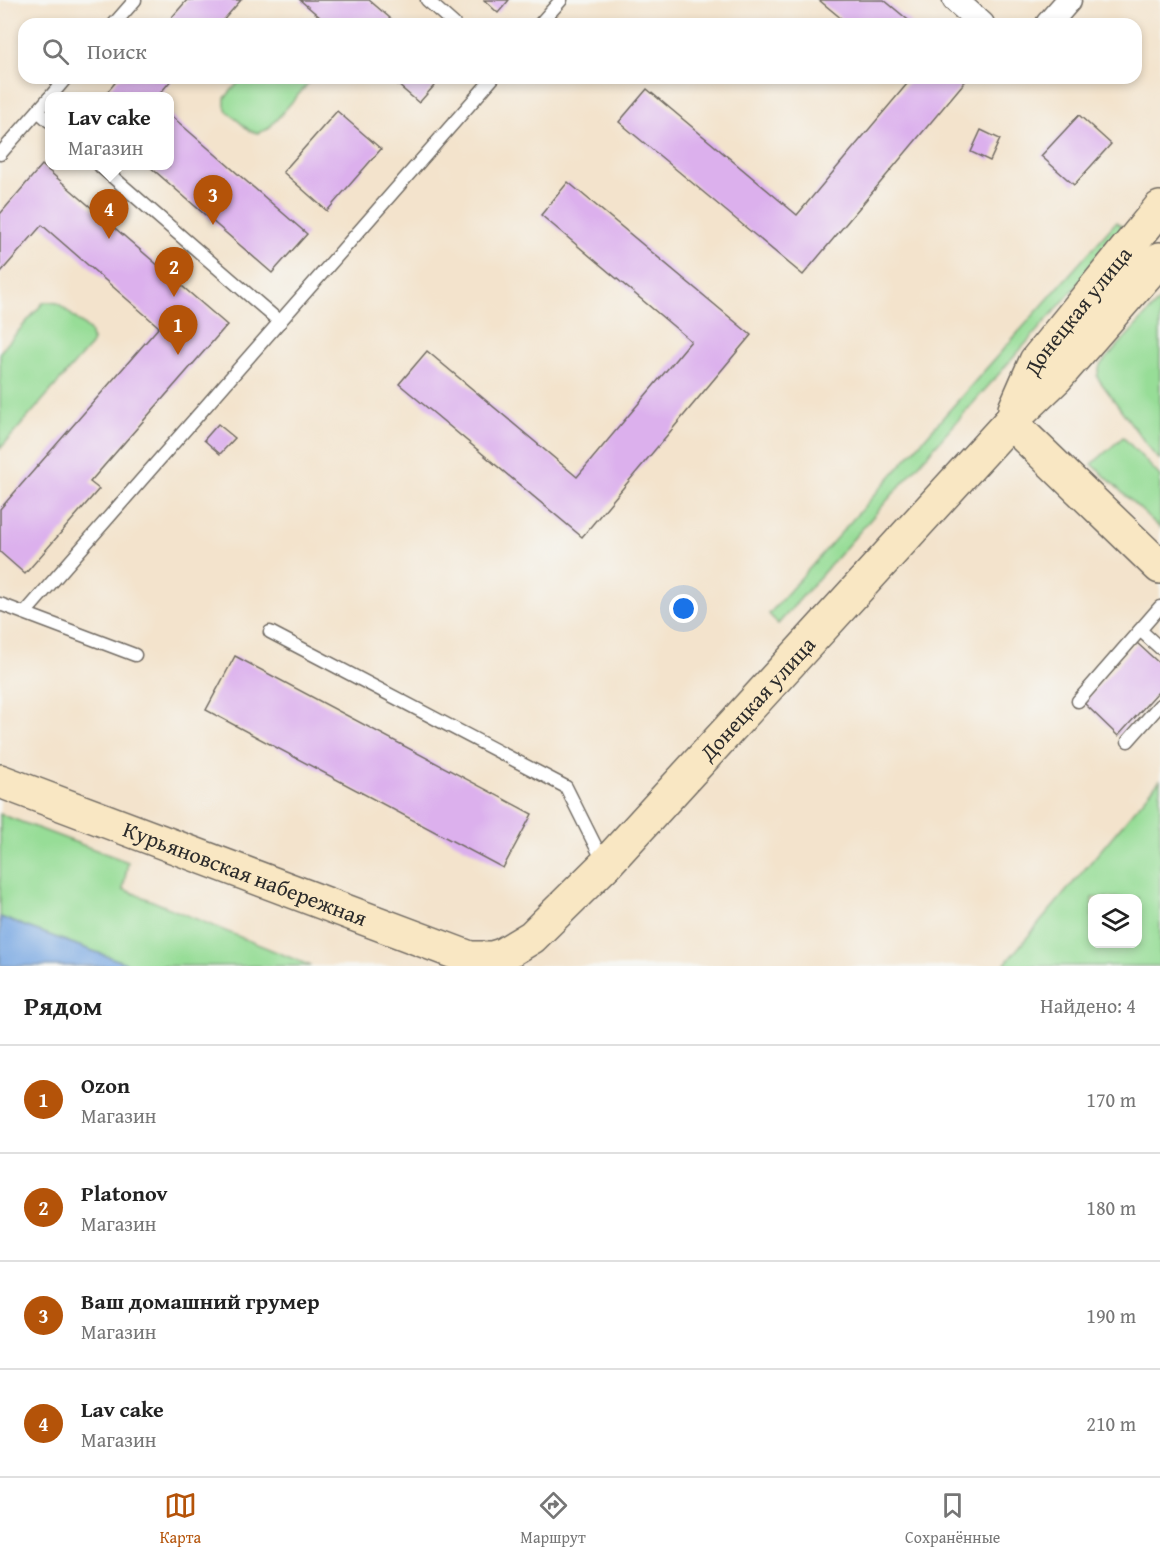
<!DOCTYPE html>
<html lang="ru">
<head>
<meta charset="utf-8">
<style>
	:root { --surface:#fff; --page:#f2f2f2; --text:#222; --muted:#767676; --line:#e0e0e0; --accent:#b45309 }
	body { margin:0; font-family:"Gentium Book Plus",serif; background:var(--page); color:var(--text) }
	.controls { position:absolute; right:18px; bottom:18px; display:grid; overflow:hidden; border-radius:12px; box-shadow:0 3px 9px #0003 }
	.controls button { width:54px; height:54px; display:grid; place-items:center; padding:0; border:0; border-bottom:2px solid var(--line); background:var(--surface); color:var(--text); font:30px sans-serif }
	.you { position:absolute; left:684px; top:609px; width:21px; height:21px; margin:-15px; border:4px solid #fff; border-radius:50%; background:#1a73e8; box-shadow:0 0 0 9px #1a73e833 }
	.badge { display:grid; place-items:center; width:39px; height:39px; border-radius:50%; background:var(--accent); color:#fff; font-size:20px; font-weight:700 }
	.pin { position:absolute; translate:-50% -50px; filter:drop-shadow(0 2px 3px #0008) }
	.pin::after { content:''; position:absolute; top:32px; width:21px; height:18px; background:inherit; clip-path:polygon(0 0,100% 0,50% 100%) }
	.popup { position:absolute; left:45px; top:92px; width:129px; height:78px; box-sizing:border-box; display:grid; place-content:center; border-radius:12px; background:var(--surface); filter:drop-shadow(0 2px 4px #0005); font-size:20px; white-space:nowrap; color:var(--muted) }
	.popup b { font-size:22px; color:var(--text) }
	.popup::after { content:''; position:absolute; left:50%; top:100%; margin-left:-12px; border:12px solid transparent; border-top-color:var(--surface) }
	.list { margin:0; padding:0; list-style:none }
	h2 { display:flex; justify-content:space-between; align-items:center; height:78px; margin:0; padding:0 24px; font-size:26px }
	h2 small { font-size:20px; font-weight:400; color:var(--muted) }
	.list li { display:grid; grid-template-columns:39px 1fr auto; gap:18px; align-items:center; box-sizing:border-box; height:108px; padding:0 24px; border-top:2px solid var(--line) }
	.list b { display:block; font-size:22px; white-space:nowrap }
	.list p { margin:0; font-size:20px; white-space:nowrap; color:var(--muted) }
	.list em { font-size:20px; font-style:normal; color:var(--muted) }
	.icon { flex:none; width:33px; height:33px; fill:none; stroke:currentColor; stroke-width:2; stroke-linecap:round; stroke-linejoin:round }
	.map { position:relative; flex:none; width:1160px; height:966px; overflow:hidden }
	.search { position:absolute; background:var(--surface); box-shadow:0 3px 9px #0003; left:18px; right:18px; top:18px; height:66px; display:flex; align-items:center; gap:15px; box-sizing:border-box; padding:0 21px; border-radius:18px; color:var(--muted); font-size:22px }
	.sheet { height:510px; background:var(--surface) }
	nav { display:flex; justify-content:space-around; align-items:center; box-sizing:border-box; height:84px; border-top:2px solid var(--line); background:var(--surface); font-size:16px; color:var(--muted) }
	nav a { display:grid; justify-items:center; gap:3px }
	nav .on { color:var(--accent) }
	.map>svg:first-child { display:block }
	.green { fill:#97dd97; stroke:#618461; stroke-width:1.5; fill-rule:evenodd }
	.water { fill:#79a8e3; stroke:#526a87; stroke-width:1.5 }
	.building { fill:#dcb0ed }
	.lines { fill:none; stroke-linecap:round; stroke-linejoin:round }
	.service-casing { stroke:#716b63; stroke-width:15 }
	.minor-casing { stroke:#716b63; stroke-width:27 }
	.secondary-casing { stroke:#716b63; stroke-width:36 }
	.service { stroke:#fff; stroke-width:12 }
	.minor { stroke:#fff; stroke-width:24 }
	.secondary { stroke:#f9e7c3; stroke-width:33 }
	.labels { text-anchor:middle; stroke-width:4.5; stroke-linejoin:round; paint-order:stroke }
	.street-label { font-size:22px; fill:#2b2b2b; stroke:#f6f6f2 }
</style>
</head>
<body>
<div class="map">
<svg width="1160" height="966" viewBox="0 0 1160 966">
	<rect width="100%" height="100%" fill="#f6f6f2"/>
	<filter id="ink" filterUnits="userSpaceOnUse"><feTurbulence type="fractalNoise" baseFrequency=".0167" numOctaves="2"/><feDisplacementMap in="SourceGraphic" scale="12" xChannelSelector="R" yChannelSelector="G"/><feConvolveMatrix kernelMatrix="1 2 1 2 8 2 1 2 1" color-interpolation-filters="sRGB"/></filter>
	<filter id="wash" filterUnits="userSpaceOnUse"><feTurbulence type="fractalNoise" baseFrequency=".008" numOctaves="4" result="noise"/><feDisplacementMap in="SourceGraphic" scale="24" xChannelSelector="R" yChannelSelector="G"/><feGaussianBlur stdDeviation="1.35" result="paint"/><feColorMatrix in="noise" values="0 0 0 0 0 0 0 0 0 0 0 0 0 0 0 0 0 1.4 0 .05"/><feComposite in="paint" operator="in"/></filter>
	<g filter="url(#wash)">
		<rect width="100%" height="100%" fill="#f3e3cc"/>
		<!-- green -->
		<g class="green">
			<path d="M242 78H313L268 129 258 133 250 131 227 111 225 106V98Z"/>
			<path d="M1116 222 1127 229 778 624 769 614Z"/>
			<path d="M1160 300V460L1152 452 1097 377 1100 365Z"/>
			<path d="M47 302 58 303 90 331 93 341 91 345 0 449V352L43 303Z"/>
			<path d="M1123 437 1160 476V528L1092 464Z"/>
			<path d="M1160 780V966H1003ZM1092 898H1138V944H1092Z"/>
			<path d="M0 814 128 862 123 889 311 966H134L0 917Z"/>
		</g>
		<!-- water -->
		<path class="water" d="M0 917 134 966H0Z"/>
		<g id="blocks">
			<!-- building -->
			<g class="building">
				<path d="M187 0H241L220 24H166Z"/>
				<path d="M300 0H369L397 24H328Z"/>
				<path d="M484 0H509L498 13Z"/>
				<path d="M819 0H884L913 24H848Z"/>
				<path d="M119 78H173L157 97H103Z"/>
				<path d="M390 78H441L419 103Z"/>
				<path d="M912 78H968L803 275 619 122 647 89 797 215Z"/>
				<path d="M337 111 381 149 327 211 283 172Z"/>
				<path d="M169 114 307 234 272 273 149 166H169Z"/>
				<path d="M1079 115 1111 144 1074 185 1041 156Z"/>
				<path d="M981 130 1000 139 990 161 971 152Z"/>
				<path d="M42 165 227 325 90 482 99 489 25 574 0 552V509L159 327 42 225 0 273V214Z"/>
				<path d="M568 182 751 335 582 537 399 384 427 351 577 477 691 341 541 215Z"/>
				<path d="M218 424 235 438 220 454 204 440Z"/>
				<path d="M1137 643 1160 664V690L1118 736 1084 703Z"/>
				<path d="M235 656 532 814 503 868 206 710Z"/>
			</g>
		</g>
	</g>
	<g filter="url(#ink)">
		<use href="#blocks" fill-opacity="0" stroke="#716b63" stroke-width="1.5"/>
		<g class="lines">
			<!-- service casing -->
			<g class="service-casing">
				<g id="service">
					<path d="M427 0 454 24"/>
					<path d="M114 24 135 0"/>
					<path d="M540 24 561 0"/>
					<path d="M50 97 66 78"/>
					<path d="M38 111 49 121"/>
					<path d="M0 154 49 98"/>
					<path d="M100 166 280 322"/>
					<path d="M0 604 135 655"/>
					<path d="M25 613 493 78"/>
					<path d="M1140 630 1160 648"/>
					<path d="M270 632 566 787 604 863"/>
					<path d="M1078 701 1160 607"/>
					<path d="M1128 741 1160 705"/>
				</g>
			</g>
			<!-- minor casing -->
			<g class="minor-casing">
				<g id="minor">
					<path d="M955 0 982 24"/>
					<path d="M1048 24 1069 0"/>
				</g>
			</g>
			<!-- secondary casing -->
			<g class="secondary-casing">
				<g id="secondary">
					<path id="s1" d="M1015 409 1036 361 1160 208"/>
					<path d="M1010 422 1160 567"/>
					<path id="s2" d="M0 781 470 958H492L502 955 532 937 605 865 1010 422 1057 377 1160 259"/>
				</g>
			</g>
			<!-- service -->
			<use href="#service" class="service"/>
			<!-- minor -->
			<use href="#minor" class="minor"/>
			<!-- secondary -->
			<use href="#secondary" class="secondary"/>
		</g>
	</g>
	<g class="labels">
		<!-- street labels -->
		<g class="street-label">
			<text dy="8" stroke="none"><textPath href="#s1" startOffset="117">Донецкая улица</textPath></text>
			<text dy="8" stroke="none"><textPath href="#s2" startOffset="898">Донецкая улица</textPath></text>
			<text dy="8" stroke="none"><textPath href="#s2" startOffset="262">Курьяновская набережная</textPath></text>
		</g>
	</g>
</svg>
<div class="controls">
<button><svg class="icon" aria-label="layers" viewBox="0 0 24 24"><path d="M12 4l9 5-9 5-9-5zM3 14l9 5 9-5"/></svg></button>
</div>
<div class="you"></div>
<div class="pin badge" style="left:178px;top:355px">1</div>
<div class="pin badge" style="left:174px;top:297px">2</div>
<div class="pin badge" style="left:213px;top:225px">3</div>
<div class="pin badge" style="left:109px;top:239px">4</div>
<div class="popup"><b>Lav cake</b>Магазин</div>
<div class="search"><svg class="icon" aria-label="search" viewBox="0 0 24 24"><circle cx="10" cy="10" r="6"/><path d="M15 15l6 6"/></svg>Поиск</div>
</div>
<section class="sheet">
<h2>Рядом<small>Найдено: 4</small></h2>
<ul class="list">
<li><span class="badge">1</span><div><b>Ozon</b><p>Магазин</p></div><em>170 m</em></li>
<li><span class="badge">2</span><div><b>Platonov</b><p>Магазин</p></div><em>180 m</em></li>
<li><span class="badge">3</span><div><b>Ваш домашний грумер</b><p>Магазин</p></div><em>190 m</em></li>
<li><span class="badge">4</span><div><b>Lav cake</b><p>Магазин</p></div><em>210 m</em></li>
</ul>
</section>
<nav>
<a class="on"><svg class="icon" aria-label="map" viewBox="0 0 24 24"><path d="M3 6l6-2 6 2 6-2v14l-6 2-6-2-6 2zM9 4v14M15 6v14"/></svg>Карта</a>
<a><svg class="icon" aria-label="directions" viewBox="0 0 24 24"><path d="M12 3l9 9-9 9-9-9zM9 14v-3h6M13 9l2 2-2 2"/></svg>Маршрут</a>
<a><svg class="icon" aria-label="saved" viewBox="0 0 24 24"><path d="M7 4h10v16l-5-4-5 4z"/></svg>Сохранённые</a>
</nav>
</body>
</html>
